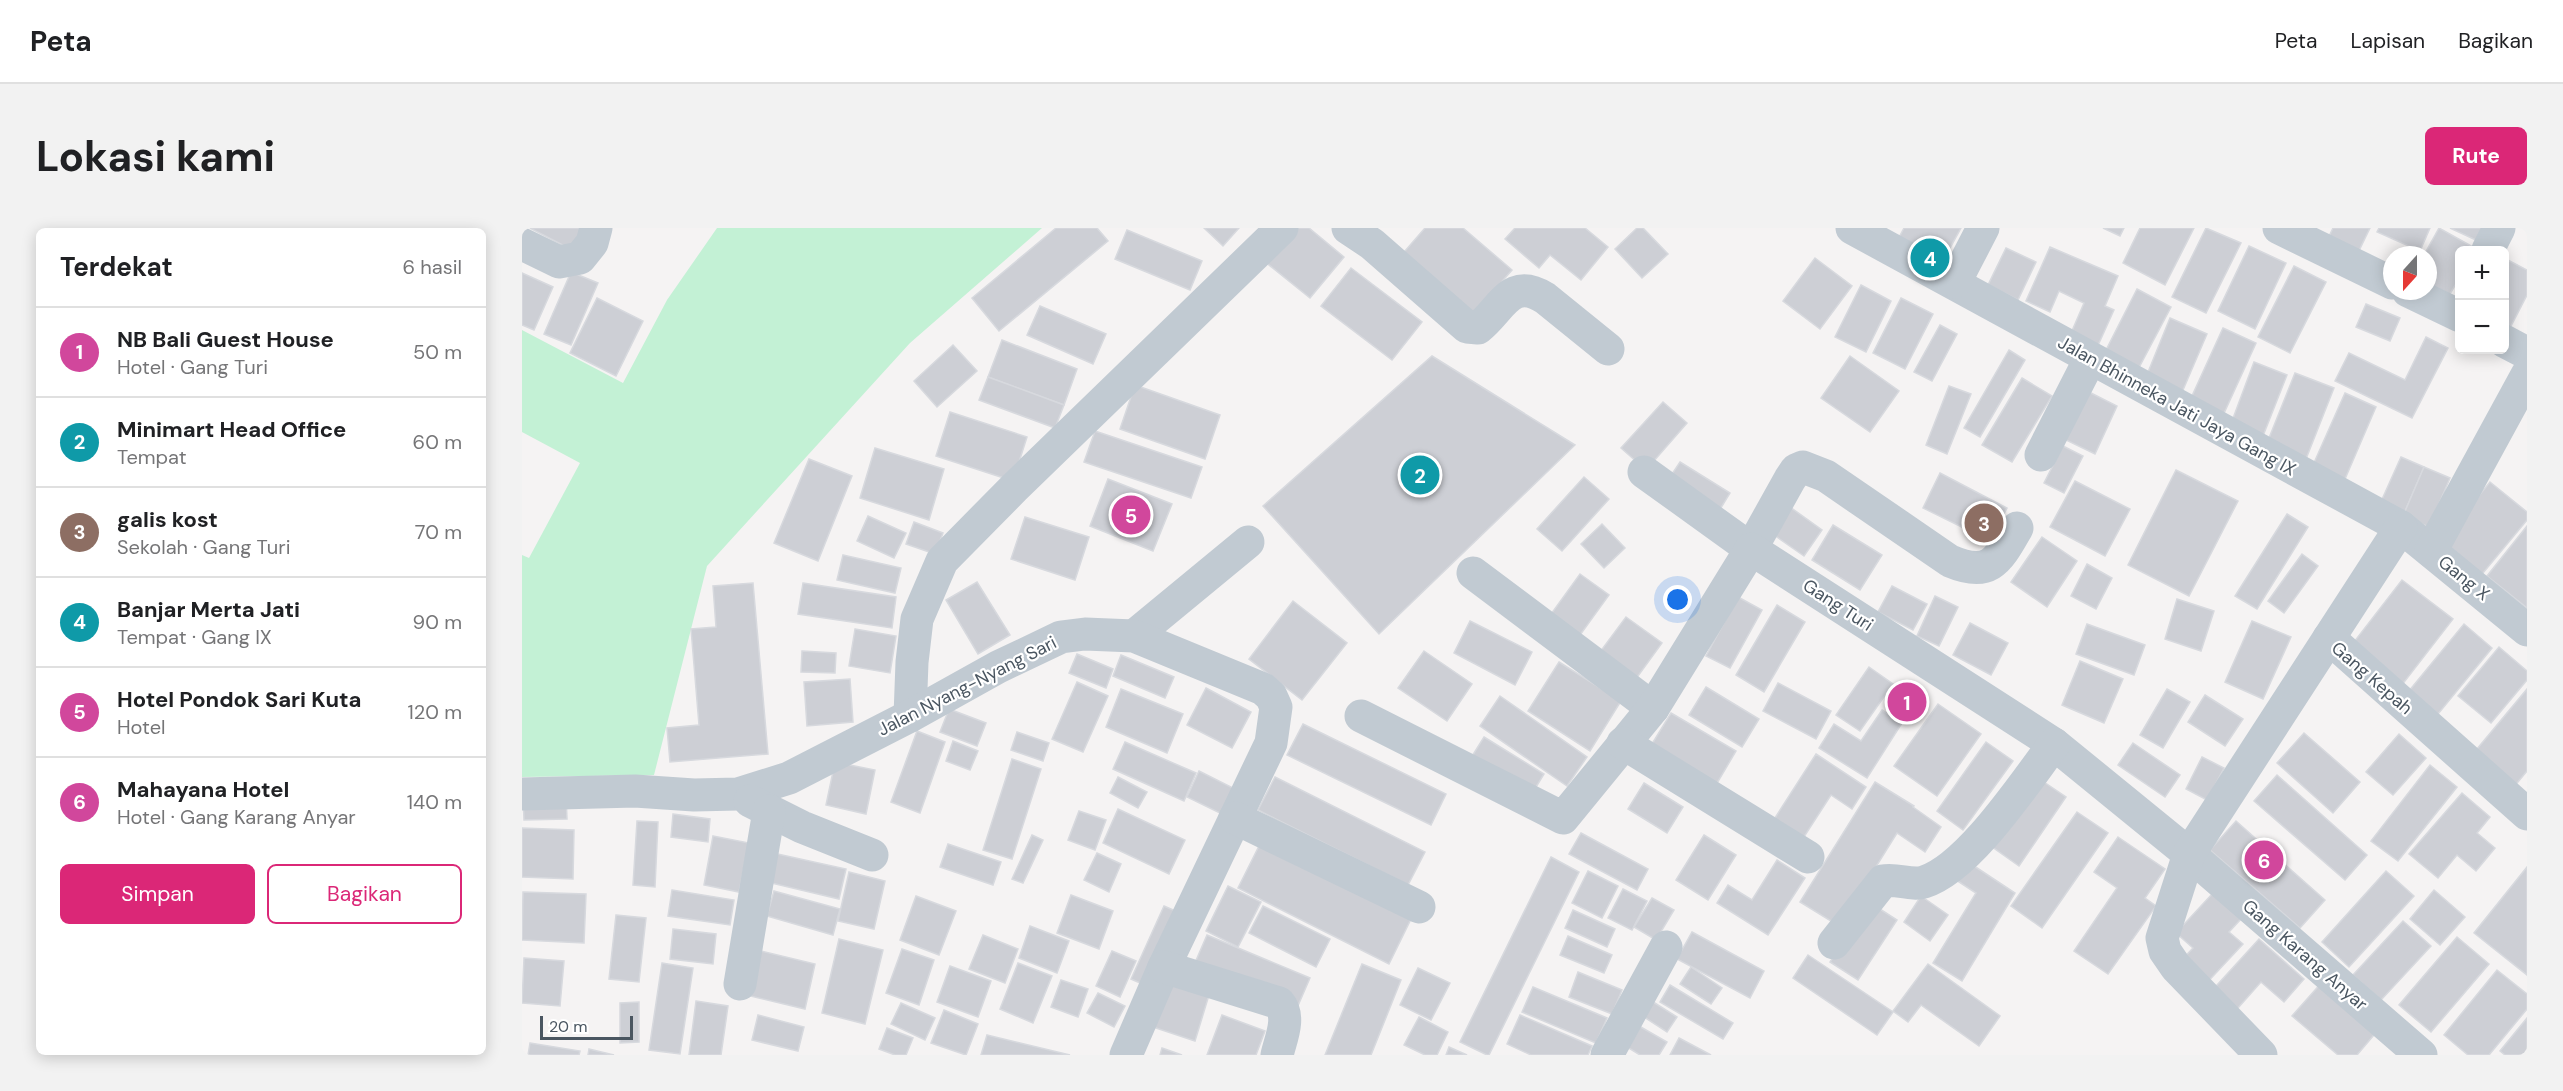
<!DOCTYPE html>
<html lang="id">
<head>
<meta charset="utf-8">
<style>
	:root { --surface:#fff; --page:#f2f2f2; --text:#202124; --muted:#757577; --line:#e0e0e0; --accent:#db2777 }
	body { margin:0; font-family:"DM Sans",sans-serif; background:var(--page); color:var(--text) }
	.controls { position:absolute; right:18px; top:18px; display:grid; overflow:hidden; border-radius:9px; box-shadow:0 3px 15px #0003 }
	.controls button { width:54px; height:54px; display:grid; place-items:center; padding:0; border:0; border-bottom:2px solid var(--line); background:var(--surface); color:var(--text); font:30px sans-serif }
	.compass { position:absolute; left:1861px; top:18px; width:54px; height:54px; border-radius:50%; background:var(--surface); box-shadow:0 3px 15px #0003; rotate:201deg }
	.scale { position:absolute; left:18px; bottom:15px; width:93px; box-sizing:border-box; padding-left:6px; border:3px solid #4a5661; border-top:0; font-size:16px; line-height:21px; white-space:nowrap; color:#4a5661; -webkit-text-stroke:4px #fff; paint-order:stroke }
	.you { position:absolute; left:1156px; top:372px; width:21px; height:21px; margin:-15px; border:4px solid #fff; border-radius:50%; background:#1a73e8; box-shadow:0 0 0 9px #1a73e833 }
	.badge { display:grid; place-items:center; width:39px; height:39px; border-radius:50%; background:var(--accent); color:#fff; font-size:20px; font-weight:700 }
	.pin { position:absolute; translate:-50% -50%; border:3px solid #fff; box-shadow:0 2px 6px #0006 }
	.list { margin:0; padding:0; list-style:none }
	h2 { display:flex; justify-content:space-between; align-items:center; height:78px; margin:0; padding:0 24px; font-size:26px }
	h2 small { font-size:20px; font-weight:400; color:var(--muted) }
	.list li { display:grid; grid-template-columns:39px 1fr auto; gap:18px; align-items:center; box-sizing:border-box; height:90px; padding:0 24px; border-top:2px solid var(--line) }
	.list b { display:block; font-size:22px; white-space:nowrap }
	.list p { margin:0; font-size:20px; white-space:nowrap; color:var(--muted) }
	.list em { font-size:20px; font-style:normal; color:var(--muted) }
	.actions { display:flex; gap:12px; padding:18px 24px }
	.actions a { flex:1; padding:14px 0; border:2px solid var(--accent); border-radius:9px; text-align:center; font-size:21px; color:var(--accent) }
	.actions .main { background:var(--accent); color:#fff }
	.map { position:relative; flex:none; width:2005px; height:827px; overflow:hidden; border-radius:9px }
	header { display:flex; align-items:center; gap:36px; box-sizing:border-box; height:84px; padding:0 30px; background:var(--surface); border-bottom:2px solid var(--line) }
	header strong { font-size:28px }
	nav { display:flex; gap:33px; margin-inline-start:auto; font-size:21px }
	.intro { display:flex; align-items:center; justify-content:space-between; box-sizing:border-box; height:144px; padding:0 36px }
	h1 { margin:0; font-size:42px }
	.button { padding:15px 27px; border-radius:9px; background:var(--accent); color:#fff; font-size:21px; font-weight:700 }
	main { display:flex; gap:36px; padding:0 36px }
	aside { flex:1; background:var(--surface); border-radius:9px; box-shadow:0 3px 15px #0003 }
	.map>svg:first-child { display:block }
	.green { fill:#c3f1d5 }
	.building { fill:#cdcfd5; stroke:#d7d9de; stroke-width:1.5 }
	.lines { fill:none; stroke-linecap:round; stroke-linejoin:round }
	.minor { stroke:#c1cad2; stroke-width:33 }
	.labels { text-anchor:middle; stroke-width:4.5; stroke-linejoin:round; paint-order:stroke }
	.street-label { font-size:18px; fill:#4a5661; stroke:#fff }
</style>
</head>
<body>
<header>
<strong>Peta</strong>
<nav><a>Peta</a><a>Lapisan</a><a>Bagikan</a></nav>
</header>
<div class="intro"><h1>Lokasi kami</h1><a class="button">Rute</a></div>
<main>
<aside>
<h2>Terdekat<small>6 hasil</small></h2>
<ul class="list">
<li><span class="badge" style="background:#d1479c">1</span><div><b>NB Bali Guest House</b><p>Hotel · Gang Turi</p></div><em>50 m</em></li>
<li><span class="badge" style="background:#0f9aa8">2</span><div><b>Minimart Head Office</b><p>Tempat</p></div><em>60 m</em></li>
<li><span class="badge" style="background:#8d6e63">3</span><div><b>galis kost</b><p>Sekolah · Gang Turi</p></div><em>70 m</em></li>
<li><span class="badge" style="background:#0f9aa8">4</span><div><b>Banjar Merta Jati</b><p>Tempat · Gang IX</p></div><em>90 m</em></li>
<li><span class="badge" style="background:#d1479c">5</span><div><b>Hotel Pondok Sari Kuta</b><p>Hotel</p></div><em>120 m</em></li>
<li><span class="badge" style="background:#d1479c">6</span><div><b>Mahayana Hotel</b><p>Hotel · Gang Karang Anyar</p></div><em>140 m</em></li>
</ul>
<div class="actions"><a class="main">Simpan</a><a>Bagikan</a></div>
</aside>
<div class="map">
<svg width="2005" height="827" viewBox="0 0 2005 827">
	<rect width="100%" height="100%" fill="#f5f3f3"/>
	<!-- green -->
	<path class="green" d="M195 0H520L388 115 185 338 132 547 0 549V327L7 330 58 235 0 204V102L101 155 145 72Z"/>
	<!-- building -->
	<g class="building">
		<path d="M8 0H67L54 24Z"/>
		<path d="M534 0H575L586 13 477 103 450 70Z"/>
		<path d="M682 0H717L701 18Z"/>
		<path d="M769 0H787L822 29 788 70 742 33Z"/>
		<path d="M903 0H941L990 42 946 92 876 31Z"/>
		<path d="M993 0H1063L1086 19 1059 52 1028 27 1017 40 983 11Z"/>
		<path d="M1115 0H1121L1146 26 1120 50 1093 21Z"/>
		<path d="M1382 0H1439L1416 42 1372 19Z"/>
		<path d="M1581 0H1602L1598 8Z"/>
		<path d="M1618 0H1672L1643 57 1601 35Z"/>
		<path d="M1684 0 1719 15 1684 85 1650 69Z"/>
		<path d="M1811 0H1848L1832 33 1802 19Z"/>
		<path d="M1857 0H1908L1898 23 1855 4Z"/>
		<path d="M1917 0 1953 20 1952 22H1938V49L1922 76 1906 63V27H1902Z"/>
		<path d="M1928 0H1962L1956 13Z"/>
		<path d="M605 2 680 33 668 62 593 31Z"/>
		<path d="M1727 18 1764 35 1733 101 1696 83Z"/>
		<path d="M1528 19 1596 48 1583 78 1592 82 1573 124 1546 112 1562 75 1537 63 1528 84 1504 73Z"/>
		<path d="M1484 20 1514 34 1496 72 1466 57Z"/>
		<path d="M1293 30 1330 58 1298 101 1261 73Z"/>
		<path d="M1982 30 2005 42V67L1988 100 1982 97Z"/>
		<path d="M1772 38 1804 54 1768 125 1736 109Z"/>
		<path d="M829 40 900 94 870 132 799 78Z"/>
		<path d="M49 44 76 55 49 117 22 106Z"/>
		<path d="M0 45 31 59 12 102 0 97Z"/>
		<path d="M1339 57 1369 73 1344 124 1313 109Z"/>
		<path d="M1615 61 1649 79 1612 149 1579 132Z"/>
		<path d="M75 70 121 93 94 148 48 125Z"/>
		<path d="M1379 70 1411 86 1383 141 1351 125Z"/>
		<path d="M1844 76 1878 90 1868 113 1834 99Z"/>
		<path d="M518 78 584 106 571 136 505 107Z"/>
		<path d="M1648 90 1685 106 1658 169 1622 154Z"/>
		<path d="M1418 97 1435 106 1410 153 1392 144Z"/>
		<path d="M1701 100 1734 115 1698 194 1665 179Z"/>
		<path d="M1904 109 1926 120 1890 190 1813 153 1827 125 1883 152Z"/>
		<path d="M480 112 555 141 542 177 466 149Z"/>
		<path d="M431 117 455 143 415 179 392 153Z"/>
		<path d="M1487 122 1503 132 1458 209 1442 200Z"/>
		<path d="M910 128 1053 217 857 406 741 278Z"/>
		<path d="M1328 128 1377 163 1348 204 1299 170Z"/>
		<path d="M1732 134 1765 147 1739 213 1707 201Z"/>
		<path d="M1773 145 1812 160 1782 236 1743 220Z"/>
		<path d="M466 149 542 177 533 200 457 172Z"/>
		<path d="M1500 150 1530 168 1490 234 1460 217Z"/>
		<path d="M613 157 698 187 683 231 598 201Z"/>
		<path d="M1427 158 1449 166 1425 226 1404 217Z"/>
		<path d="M1567 164 1595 178 1573 226 1544 212Z"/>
		<path d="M1823 165 1854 179 1823 251 1791 237Z"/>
		<path d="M1141 174 1165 195 1124 242 1099 220Z"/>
		<path d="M428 184 505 209 491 253 414 228Z"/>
		<path d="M573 203 680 239 669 270 562 234Z"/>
		<path d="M1541 218 1561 228 1542 265 1522 255Z"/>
		<path d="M353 220 422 241 407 292 338 270Z"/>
		<path d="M1879 229 1902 239 1881 288 1857 278Z"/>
		<path d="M287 231 330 248 296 333 252 315Z"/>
		<path d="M1158 234 1208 265 1197 283 1146 252Z"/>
		<path d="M1902 239 1928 250 1907 299 1881 288Z"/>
		<path d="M1654 242 1716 273 1667 368 1606 337Z"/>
		<path d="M1418 245 1485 280 1468 313 1401 280Z"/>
		<path d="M1062 249 1087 271 1040 323 1015 301Z"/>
		<path d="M586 251 650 276 631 323 568 298Z"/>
		<path d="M1553 253 1608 281 1583 328 1528 299Z"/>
		<path d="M1968 254 2005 284V292L1956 351 1916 318Z"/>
		<path d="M1261 274 1300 302 1282 328 1242 300Z"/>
		<path d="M1765 286 1786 299 1735 381 1713 368Z"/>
		<path d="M346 288 384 305 372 330 335 313Z"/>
		<path d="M503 289 567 309 553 352 489 331Z"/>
		<path d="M392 294 421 305 413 326 384 316Z"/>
		<path d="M1080 296 1103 320 1082 340 1059 316Z"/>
		<path d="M1311 297 1360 327 1338 362 1290 332Z"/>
		<path d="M2005 298V380L1965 348Z"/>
		<path d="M1520 309 1555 333 1525 379 1489 354Z"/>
		<path d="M1780 326 1796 338 1762 385 1746 373Z"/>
		<path d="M321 327 379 340 373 365 315 352Z"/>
		<path d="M1565 336 1590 350 1574 381 1549 368Z"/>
		<path d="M1058 346 1087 367 1053 414 1024 393Z"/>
		<path d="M1880 352 1931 391 1876 462 1825 423Z"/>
		<path d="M455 354 488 407 456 426 424 372Z"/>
		<path d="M231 355 246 526 148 534 145 500 177 497 169 401 194 399 191 358Z"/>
		<path d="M281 355 374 369 370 400 276 386Z"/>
		<path d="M1370 358 1405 376 1391 402 1356 384Z"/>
		<path d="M1413 368 1436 379 1417 418 1395 408Z"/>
		<path d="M1216 369 1240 382 1208 440 1184 428Z"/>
		<path d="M1655 371 1692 383 1679 423 1643 411Z"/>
		<path d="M771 373 825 415 780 472 727 431Z"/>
		<path d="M1255 377 1283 394 1242 464 1214 447Z"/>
		<path d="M1104 389 1140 415 1108 459 1072 432Z"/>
		<path d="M948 393 1010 424 993 457 932 425Z"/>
		<path d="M1730 393 1769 409 1741 471 1703 454Z"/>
		<path d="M1448 395 1486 415 1469 447 1431 427Z"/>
		<path d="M1565 396 1623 417 1612 447 1554 426Z"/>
		<path d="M1942 396 1970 420 1916 486 1887 463Z"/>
		<path d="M333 401 374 408 368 445 327 438Z"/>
		<path d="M1977 419 2005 443V452L1969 495 1936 468Z"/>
		<path d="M280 423 314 425 313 445 279 444Z"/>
		<path d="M902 423 950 456 925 493 876 460Z"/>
		<path d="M555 426 591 441 584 460 547 445Z"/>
		<path d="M599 427 652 449 643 470 591 448Z"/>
		<path d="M1558 433 1601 451 1582 495 1540 477Z"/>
		<path d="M1037 434 1099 473 1068 523 1006 483Z"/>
		<path d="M1347 439 1371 456 1338 503 1314 487Z"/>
		<path d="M328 451 331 494 285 498 282 454Z"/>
		<path d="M555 454 586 468 561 524 530 511Z"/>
		<path d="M1256 455 1309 483 1294 511 1241 483Z"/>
		<path d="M1184 459 1237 491 1220 519 1167 487Z"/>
		<path d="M684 460 729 484 710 520 665 497Z"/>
		<path d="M599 461 661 486 645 525 584 499Z"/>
		<path d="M1645 461 1668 474 1641 520 1618 507Z"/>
		<path d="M2005 461V543L1991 560 1950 527Z"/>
		<path d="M1683 467 1721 491 1703 518 1666 494Z"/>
		<path d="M978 468 1065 529 1045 558 958 498Z"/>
		<path d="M1416 476 1459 506 1415 568 1372 538Z"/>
		<path d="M427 481 464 495 455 518 418 504Z"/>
		<path d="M1360 482 1380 495 1345 550 1297 520 1312 496 1339 513Z"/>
		<path d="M1149 485 1214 523 1191 562 1125 524Z"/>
		<path d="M781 496 924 566 909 597 765 527Z"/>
		<path d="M395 503 423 514 398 585 369 574Z"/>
		<path d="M495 504 527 515 521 533 489 522Z"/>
		<path d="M1782 505 1838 554 1811 585 1755 535Z"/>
		<path d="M1877 506 1904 530 1871 567 1844 544Z"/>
		<path d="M962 509 1022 546 1008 569 947 533Z"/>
		<path d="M431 513 456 523 448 542 424 533Z"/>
		<path d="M603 514 674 545 662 573 591 541Z"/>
		<path d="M1464 514 1491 533 1441 602 1415 583Z"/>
		<path d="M1611 515 1658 547 1643 569 1596 537Z"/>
		<path d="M1294 526 1344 559 1330 581 1309 567 1280 612 1251 593Z"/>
		<path d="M1680 529 1702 540 1685 572 1664 561Z"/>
		<path d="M490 531 519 541 490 631 461 622Z"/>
		<path d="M313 534 353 542 344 586 304 577Z"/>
		<path d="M1908 537 1935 559 1876 633 1849 613Z"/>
		<path d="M677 543 715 562 702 587 665 569Z"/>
		<path d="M1755 547 1845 627 1823 652 1732 573Z"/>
		<path d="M1513 548 1544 569 1497 638 1466 616Z"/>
		<path d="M596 549 625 564 616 580 588 565Z"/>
		<path d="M753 549 903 624 886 657 736 582Z"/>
		<path d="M1353 554 1392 578 1391 579 1419 599 1403 624 1375 605 1317 698 1278 674Z"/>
		<path d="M1122 555 1161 579 1145 605 1106 581Z"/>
		<path d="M1940 565 1968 589 1955 605 1973 620 1954 643 1935 627 1916 650 1887 626Z"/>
		<path d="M44 567 45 591 2 592 1 568Z"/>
		<path d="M596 581 663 612 647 646 581 615Z"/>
		<path d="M557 583 584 592 573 622 546 612Z"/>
		<path d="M1555 584 1586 605 1520 700 1489 678Z"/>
		<path d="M151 586 188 591 186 614 149 609Z"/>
		<path d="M115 593 136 594 133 659 111 657Z"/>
		<path d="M1714 593 1803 672 1778 700 1688 622Z"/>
		<path d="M0 600 52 602 51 651 0 649Z"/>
		<path d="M1059 605 1126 641 1115 662 1047 626Z"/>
		<path d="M510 607 521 612 501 655 490 651Z"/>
		<path d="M1182 607 1214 627 1186 672 1154 652Z"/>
		<path d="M191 608 227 615 217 664 182 657Z"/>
		<path d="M1596 609 1643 641 1623 670 1634 678 1586 746 1552 723 1595 660 1572 644Z"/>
		<path d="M426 616 479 634 471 657 418 639Z"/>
		<path d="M738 616 889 691 867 736 716 660Z"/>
		<path d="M251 625 324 641 317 671 245 654Z"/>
		<path d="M575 625 599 636 587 664 562 652Z"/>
		<path d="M1029 629 1057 644 967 827H965L938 814Z"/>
		<path d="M1255 632 1283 650 1246 707 1195 675 1206 657 1230 672Z"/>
		<path d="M1443 632 1493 665 1440 753 1411 735 1454 665 1431 650Z"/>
		<path d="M2005 639V747L1952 705Z"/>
		<path d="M1066 643 1096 658 1080 690 1050 675Z"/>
		<path d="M1864 643 1892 668 1827 739 1800 714Z"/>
		<path d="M327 644 363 653 352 701 316 693Z"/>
		<path d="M706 658 739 674 716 719 684 703Z"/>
		<path d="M1101 661 1125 673 1110 702 1086 690Z"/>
		<path d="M150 662 212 672 208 697 146 688Z"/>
		<path d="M1912 662 1943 689 1918 717 1888 691Z"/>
		<path d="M252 663 318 681 311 707 245 688Z"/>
		<path d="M1 664 64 666 62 715 0 712Z"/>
		<path d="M1691 665 1719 691 1707 704 1721 716 1679 761 1654 738 1671 720 1654 705Z"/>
		<path d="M549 667 591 683 577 721 535 705Z"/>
		<path d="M394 668 434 683 417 727 378 712Z"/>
		<path d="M1399 668 1426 687 1408 713 1382 694Z"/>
		<path d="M1130 670 1152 682 1134 712 1112 699Z"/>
		<path d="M1347 674 1375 692 1336 752 1308 734Z"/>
		<path d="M642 678 658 685 625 758 609 751Z"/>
		<path d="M741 678 808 711 794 739 727 705Z"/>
		<path d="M1051 682 1093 701 1085 719 1043 700Z"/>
		<path d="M94 687 124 690 117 754 87 751Z"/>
		<path d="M1881 693 1909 718 1859 772 1831 747Z"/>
		<path d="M508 698 547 713 535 745 497 730Z"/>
		<path d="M151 701 194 706 191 736 148 731Z"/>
		<path d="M1170 704 1242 743 1228 770 1155 731Z"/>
		<path d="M461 707 496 721 483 755 447 741Z"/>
		<path d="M685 707 788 750 775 780 672 737Z"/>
		<path d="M1046 708 1090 727 1082 745 1038 727Z"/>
		<path d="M1935 709 1967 736 1909 804 1877 777Z"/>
		<path d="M317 711 361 722 343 796 300 785Z"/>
		<path d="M1737 711 1782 751 1762 774 1739 754 1708 789 1685 768Z"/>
		<path d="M231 721 293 736 283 781 220 766Z"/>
		<path d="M380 721 412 732 397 777 364 765Z"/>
		<path d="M590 723 614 733 598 769 574 758Z"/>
		<path d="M1286 727 1371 784 1355 807 1271 750Z"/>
		<path d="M2 730 42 733 38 778 0 775Z"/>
		<path d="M140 735 171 740 158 826 127 822Z"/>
		<path d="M496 735 530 748 511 795 478 781Z"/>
		<path d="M840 736 879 752 849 827H803Z"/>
		<path d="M1406 736 1478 788 1457 818 1399 777 1386 794 1371 783Z"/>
		<path d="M428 738 469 753 456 789 415 774Z"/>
		<path d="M1169 739 1200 760 1189 776 1158 756Z"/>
		<path d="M896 740 928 755 909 792 878 777Z"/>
		<path d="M1975 742 2005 766V781L1967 827H1946L1922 807Z"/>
		<path d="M1056 744 1100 762 1090 786 1047 769Z"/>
		<path d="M539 752 566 761 556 789 529 779Z"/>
		<path d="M646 753 687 767 673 813 631 799Z"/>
		<path d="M1801 753 1857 801 1835 827H1816L1770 788Z"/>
		<path d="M1148 757 1211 795 1201 811 1138 774Z"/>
		<path d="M1011 759 1085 790 1074 815 1000 784Z"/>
		<path d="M576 765 603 778 592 799 565 785Z"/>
		<path d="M1128 772 1155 789 1145 804 1119 787Z"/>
		<path d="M174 773 206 778 199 827H167Z"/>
		<path d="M117 774V814L98 815V775Z"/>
		<path d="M379 775 413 790 403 812 369 796Z"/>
		<path d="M422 782 456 796 444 827 409 815Z"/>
		<path d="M236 787 282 799 276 823 230 812Z"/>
		<path d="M700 787 743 803 734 827H685Z"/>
		<path d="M998 787 1070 818 1066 827H1009L985 816Z"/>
		<path d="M897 789 926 804 915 827H903L882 817Z"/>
		<path d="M2005 790V827H1983L1978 823Z"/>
		<path d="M1117 798 1145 814 1137 827H1118L1105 819Z"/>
		<path d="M365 800 391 810 384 827H373L357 821Z"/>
		<path d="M465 807 548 827H459Z"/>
		<path d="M1157 810 1189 827H1148Z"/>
		<path d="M8 815 58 823 57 827H6Z"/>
		<path d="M927 819 945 827H924Z"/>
		<path d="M640 820 660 827H638Z"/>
		<path d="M67 821 92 827H66Z"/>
	</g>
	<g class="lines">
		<!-- minor -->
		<g class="minor">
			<path d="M826 0 850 16 945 99 956 100C980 81 988 48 1023 70L1086 121"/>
			<path d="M1330 0 1879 299 2005 402"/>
			<path d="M1757 0 1870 55"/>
			<path d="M0 16 37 34 58 30 70 15 74 0"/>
			<path d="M1966 22 1977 0"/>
			<path d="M1433 54 1461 0"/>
			<path d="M1886 63 1938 88"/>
			<path d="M1982 113 2005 125"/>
			<path d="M1519 227 1568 131"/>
			<path d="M1122 244 1229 321 1268 251 1274 242 1281 239 1304 248 1428 333C1468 350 1476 333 1495 300"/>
			<path d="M1909 323 2005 147"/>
			<path d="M951 345 1131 480"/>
			<path d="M612 408 726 314"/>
			<path d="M1807 410 2005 586"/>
			<path d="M388 488 390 434 395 391 420 333 492 260 760 0"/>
			<path d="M839 488 1041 590 1131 480 1229 321 1532 516 1667 626 1899 827"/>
			<path d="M1101 515 1286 629"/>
			<path d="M0 566 113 563 172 567 216 566 267 550 388 488 476 439 539 409 563 406 612 408 741 461 749 468 754 479 749 515 642 739 604 827"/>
			<path d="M228 573 280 599 350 627"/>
			<path d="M713 590 897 679"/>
			<path d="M1312 715 1361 653C1375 650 1389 658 1402 654 1447 640 1503 554 1532 516"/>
			<path d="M642 739 757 775C769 789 759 810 755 827"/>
			<path d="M218 756 247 583"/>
			<path d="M1085 827 1144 719"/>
			<path d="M1739 827 1654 739 1643 723 1640 710 1667 626 1879 299"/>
		</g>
	</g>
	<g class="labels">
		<!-- street labels -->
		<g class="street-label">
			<text transform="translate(1655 178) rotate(29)" y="6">Jalan Bhinneka Jati Jaya Gang IX</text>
			<text transform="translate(1942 350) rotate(39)" y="6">Gang X</text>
			<text transform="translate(1316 377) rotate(33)" y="6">Gang Turi</text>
			<text transform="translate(1850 450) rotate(41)" y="6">Gang Kepah</text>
			<text transform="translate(445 458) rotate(-27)" y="6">Jalan Nyang-Nyang Sari</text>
			<text transform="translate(1783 727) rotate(41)" y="6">Gang Karang Anyar</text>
		</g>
	</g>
</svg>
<div class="controls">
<button>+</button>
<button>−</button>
</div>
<svg class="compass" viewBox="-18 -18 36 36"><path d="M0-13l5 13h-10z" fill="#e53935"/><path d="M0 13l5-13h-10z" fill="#757577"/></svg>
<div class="scale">20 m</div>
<div class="you"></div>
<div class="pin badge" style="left:1385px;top:474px;background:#d1479c">1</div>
<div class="pin badge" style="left:898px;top:247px;background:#0f9aa8">2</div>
<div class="pin badge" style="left:1462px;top:295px;background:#8d6e63">3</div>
<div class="pin badge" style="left:1408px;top:30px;background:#0f9aa8">4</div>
<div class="pin badge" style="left:609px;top:287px;background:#d1479c">5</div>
<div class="pin badge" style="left:1742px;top:632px;background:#d1479c">6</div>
</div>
</main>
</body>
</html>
